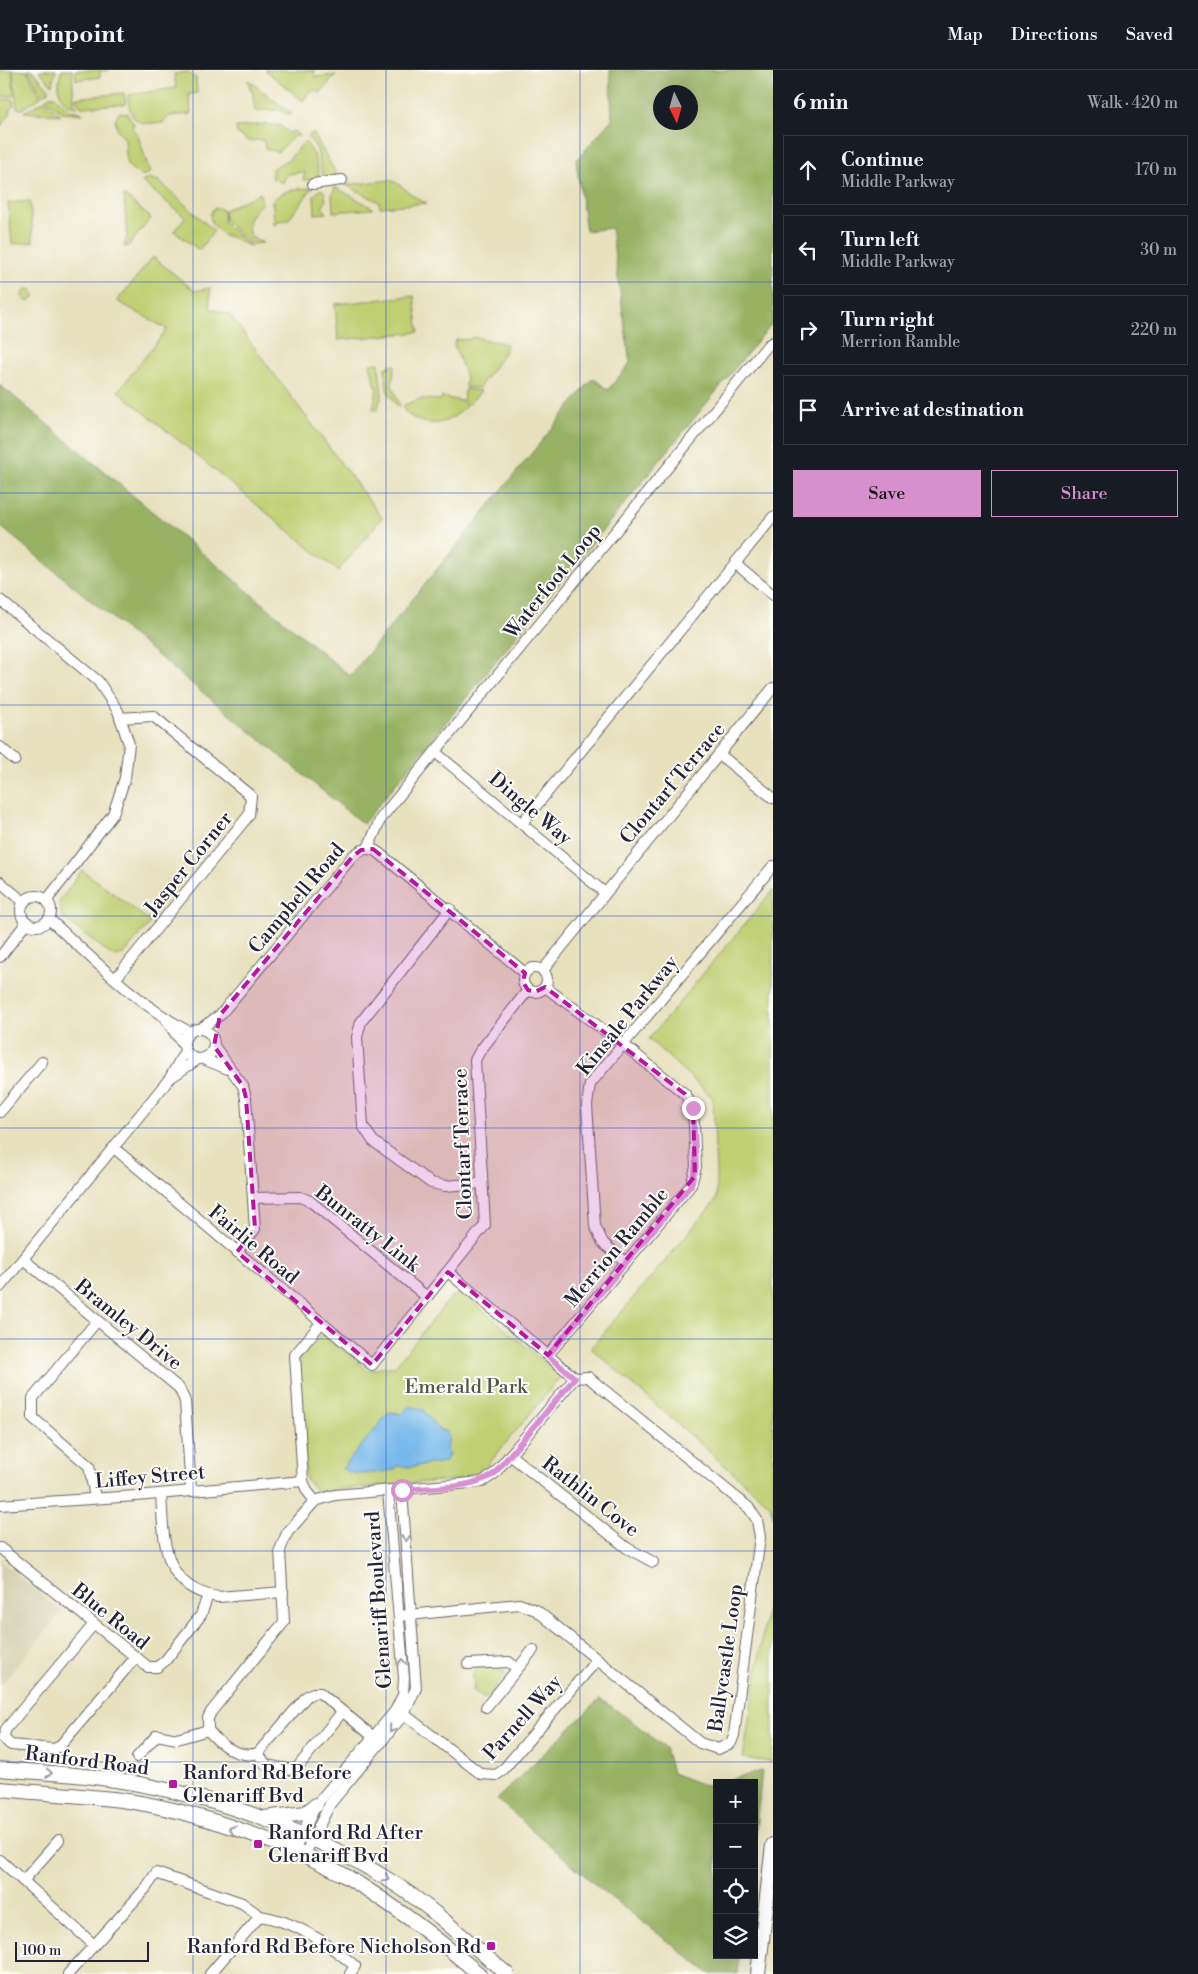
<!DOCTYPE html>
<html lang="en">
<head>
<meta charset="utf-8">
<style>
	:root { --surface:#171b24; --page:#242831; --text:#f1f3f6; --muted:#9ea1a6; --line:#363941; --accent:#d690ce }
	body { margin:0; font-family:"Libre Bodoni",serif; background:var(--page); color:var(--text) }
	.controls { position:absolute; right:15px; bottom:15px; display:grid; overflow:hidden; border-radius:0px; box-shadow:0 5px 20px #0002 }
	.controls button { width:45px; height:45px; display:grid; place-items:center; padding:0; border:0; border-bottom:1px solid var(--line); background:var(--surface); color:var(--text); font:25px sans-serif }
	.compass { position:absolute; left:653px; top:15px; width:45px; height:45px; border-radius:50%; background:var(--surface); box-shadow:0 5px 20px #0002; rotate:175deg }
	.scale { position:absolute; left:15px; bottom:12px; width:134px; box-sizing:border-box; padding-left:5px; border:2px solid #22223b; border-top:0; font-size:14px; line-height:18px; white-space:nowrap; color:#22223b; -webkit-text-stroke:4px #fdfcf7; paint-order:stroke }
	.stop { position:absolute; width:15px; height:15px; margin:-11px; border:4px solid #d690ce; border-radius:50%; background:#fff }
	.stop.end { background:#d690ce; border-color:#fff; box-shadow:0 1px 5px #0008 }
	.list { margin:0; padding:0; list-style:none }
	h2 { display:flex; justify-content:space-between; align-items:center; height:65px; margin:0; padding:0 20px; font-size:21px }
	h2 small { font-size:16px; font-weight:400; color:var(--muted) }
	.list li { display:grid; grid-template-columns:32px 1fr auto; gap:15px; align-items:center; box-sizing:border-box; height:70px; margin:0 10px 10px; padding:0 10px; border:1px solid var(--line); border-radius:0px }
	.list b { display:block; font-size:19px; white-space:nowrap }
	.list p { margin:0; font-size:16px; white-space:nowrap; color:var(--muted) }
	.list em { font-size:16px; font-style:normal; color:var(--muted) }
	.actions { display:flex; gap:10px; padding:15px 20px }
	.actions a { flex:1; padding:11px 0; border:1px solid var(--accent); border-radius:0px; text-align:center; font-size:18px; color:var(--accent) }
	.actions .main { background:var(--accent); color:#111 }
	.icon { flex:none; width:28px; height:28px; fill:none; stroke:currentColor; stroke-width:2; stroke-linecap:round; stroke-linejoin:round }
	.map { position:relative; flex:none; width:773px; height:1904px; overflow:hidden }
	header { display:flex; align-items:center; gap:30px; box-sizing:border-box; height:70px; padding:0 25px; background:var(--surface); border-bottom:1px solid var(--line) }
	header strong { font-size:24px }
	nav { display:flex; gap:28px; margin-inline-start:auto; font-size:18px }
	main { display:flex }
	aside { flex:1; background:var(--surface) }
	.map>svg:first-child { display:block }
	.built { fill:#d6d1b2 }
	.green { fill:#c0cf72; stroke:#717856 }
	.forest { fill:#98b264; stroke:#5d6a50; fill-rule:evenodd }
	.water { fill:#75b7ea; stroke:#4c6c92 }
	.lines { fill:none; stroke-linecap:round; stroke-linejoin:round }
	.minor-casing { stroke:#676569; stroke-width:12 }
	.major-casing { stroke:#676569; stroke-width:16 }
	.minor { stroke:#fff; stroke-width:10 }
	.major { stroke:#fff; stroke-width:14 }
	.oneway { stroke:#9c9ca7 }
	.route { stroke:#d690ce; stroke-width:6 }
	.marked { fill:#b5179e; fill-opacity:0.2; stroke:#b5179e; stroke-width:4; stroke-dasharray:10 6; stroke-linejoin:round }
	.grid { fill:none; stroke:#1d4ed8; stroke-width:1; stroke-opacity:0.55 }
	.poi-dot { fill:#b5179e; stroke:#fdfcf7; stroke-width:2 }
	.labels { text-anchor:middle; stroke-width:4; stroke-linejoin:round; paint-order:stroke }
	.street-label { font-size:20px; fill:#22223b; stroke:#fdfcf7 }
	.park-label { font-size:20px; fill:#51564c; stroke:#fdfcf7 }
	.poi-label { font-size:20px; fill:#22223b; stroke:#fdfcf7; text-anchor:start }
</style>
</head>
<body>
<header>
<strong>Pinpoint</strong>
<nav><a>Map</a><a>Directions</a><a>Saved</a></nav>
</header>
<main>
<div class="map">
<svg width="773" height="1904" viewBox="0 0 773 1904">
	<rect width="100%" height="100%" fill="#fdfcf7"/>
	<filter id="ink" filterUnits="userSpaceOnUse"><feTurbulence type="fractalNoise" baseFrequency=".02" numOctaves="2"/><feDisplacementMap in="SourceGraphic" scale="10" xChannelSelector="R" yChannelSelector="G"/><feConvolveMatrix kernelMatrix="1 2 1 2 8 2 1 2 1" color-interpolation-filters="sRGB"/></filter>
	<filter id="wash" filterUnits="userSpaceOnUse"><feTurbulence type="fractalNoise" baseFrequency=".0096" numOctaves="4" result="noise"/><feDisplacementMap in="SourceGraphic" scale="20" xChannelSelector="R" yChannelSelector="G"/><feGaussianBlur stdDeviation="1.12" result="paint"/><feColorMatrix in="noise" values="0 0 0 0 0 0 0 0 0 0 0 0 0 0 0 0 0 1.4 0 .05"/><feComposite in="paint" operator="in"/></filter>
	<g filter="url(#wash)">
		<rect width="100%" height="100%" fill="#e7e1be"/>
		<!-- built -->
		<path class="built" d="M0 1491 62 1542 0 1616Z"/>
		<!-- green -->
		<g class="green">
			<path d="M0 0H12L14 26 0 27Z"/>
			<path d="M13 0 27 1 41 27 22 39 17 38Z"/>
			<path d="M28 0H32L49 19 48 22 43 25Z"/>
			<path d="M39 0H56L52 15Z"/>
			<path d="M62 0H72L74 33 78 37C57 36 56 14 62 0Z"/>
			<path d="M75 0H109L100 1V7L76 10Z"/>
			<path d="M265 0H314L315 7 336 5 320 23 315 20 313 22 310 21 303 31Z"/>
			<path d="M187 2 196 8 197 23 189 24 191 44 169 46 163 53C137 55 130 53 128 25L176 18 174 4Z"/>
			<path d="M248 10 292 44 290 45 278 40 255 41 252 19H250Z"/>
			<path d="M124 23 126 34 81 37 75 28Z"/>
			<path d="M50 26H55L69 40 81 42 83 44 62 42 45 29Z"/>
			<path d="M13 29 14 35 10 39 11 43 0 57V30Z"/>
			<path d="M44 31 61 45 24 42Z"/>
			<path d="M120 42 127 43 134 54 132 59 138 65 150 103 141 106 127 95 125 69 117 59 115 49Z"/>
			<path d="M266 54 280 56 289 63 294 61 299 66H294L278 82 266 79 263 70 248 71 237 63 236 57Z"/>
			<path d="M310 64H314L338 107 323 108 317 79 308 67Z"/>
			<path d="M305 71 314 84 320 109 303 110 305 102 287 104 283 113 272 108V99L290 88Z"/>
			<path d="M148 108 159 111 214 161 199 180 174 161 185 147 142 112Z"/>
			<path d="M390 110C405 115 412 129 427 133L380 137 379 132 346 115Z"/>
			<path d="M335 117 373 138V139L333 142 332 125Z"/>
			<path d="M312 118 288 150 277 151V154L274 155 273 133H271C282 119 294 119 312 118Z"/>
			<path d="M320 119 324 121 326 131 322 137 327 143 315 144 314 126Z"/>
			<path d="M260 123 262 133C252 142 244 153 251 167L263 173 252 174 225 151 224 140Z"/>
			<path d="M124 125 151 148 128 176 124 177 127 166Z"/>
			<path d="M30 131 33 172 12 174 8 133Z"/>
			<path d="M218 138 223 140 224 153 251 176C241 175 236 166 225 166L212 154 210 145 213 139Z"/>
			<path d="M153 187 195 221 210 218V238L230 245 382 448 338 501 118 321 167 259 117 231Z"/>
			<circle cx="28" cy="225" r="6"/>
			<path d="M414 226 419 262 338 270 335 234Z"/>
			<path d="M472 267 507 274 503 284 479 318 465 317 466 307 454 274 456 270 471 269Z"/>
			<path d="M379 293 382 325 377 340 373 339 377 320 370 294Z"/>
			<path d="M389 295H395L392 315 400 336 398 337 387 320 385 298H389Z"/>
			<path d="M465 319 481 321 468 335 463 330Z"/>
			<path d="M442 327 462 331 466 336C450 355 425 360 405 342L404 335 420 329 441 330Z"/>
			<path d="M82 800 151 852 124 884 113 886 62 847 59 832Z"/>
			<path d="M773 820V1447L770 1435 591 1278 717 1129 713 1028 649 969Z"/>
			<path d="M458 1224 465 1225 561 1306 477 1408 317 1421 306 1410 299 1289 322 1264 368 1300 395 1296 451 1227Z"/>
			<path d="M773 1500V1678L771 1692 743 1688Z"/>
			<path d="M499 1596 505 1604 488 1627 483 1628 474 1621 473 1603 477 1598Z"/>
		</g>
		<!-- forest -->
		<g class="forest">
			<path d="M610 0H773V252L363 754 0 456V315L350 606 593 308 608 320 630 293 611 158 586 161 576 91 612 49ZM660 22H690V52H660Z"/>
			<path d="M600 1629 633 1652 665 1678 672 1703 706 1716 717 1713V1885H739L737 1904H710L599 1818 497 1729Z"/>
			<path d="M762 1701 754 1779V1713H719Z"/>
		</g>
		<!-- water -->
		<path class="water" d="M409 1336 423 1339 439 1360 446 1361 449 1366 447 1378 449 1384 445 1392 411 1397 397 1396 395 1400C376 1402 360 1408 342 1399L389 1342 401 1344Z"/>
	</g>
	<g filter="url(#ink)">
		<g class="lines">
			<!-- minor casing -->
			<g class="minor-casing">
				<g id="minor">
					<path d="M313 114 342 110"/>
					<path d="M735 493 773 525"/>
					<path d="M0 530 98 611 118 641 129 674 125 708 113 744 47 830"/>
					<path d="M0 677 15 690"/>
					<path d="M435 682 605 823"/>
					<path d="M719 684 773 728"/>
					<path d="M522 753 773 447"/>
					<path d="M368 778 381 748 768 275 773 272"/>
					<path d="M0 812 24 832"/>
					<circle cx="36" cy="841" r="15"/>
					<path d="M450 839 361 952 357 967 363 1056 373 1071 431 1113 445 1116 482 1113"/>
					<path d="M49 849C91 887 140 937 190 962"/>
					<path d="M0 887 27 852"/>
					<circle cx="535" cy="910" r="12"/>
					<path d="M543 900 773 618"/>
					<path d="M116 908 249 745 251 726 153 646 120 648"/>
					<path d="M545 917 624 975 685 1024 693 1038 696 1097 691 1115 548 1285"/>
					<path d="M166 950 184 976"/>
					<circle cx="199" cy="974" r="15"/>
					<path d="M200 959 220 945 353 786C362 779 369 776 379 783L525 903"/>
					<path d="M214 976 243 1016 246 1028 255 1159 237 1182"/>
					<path d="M203 989 228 999"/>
					<path d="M173 1006 198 989"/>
					<path d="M0 1042 42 992"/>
					<path d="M114 1078 372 1295 485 1155 475 990 480 981 528 920"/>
					<path d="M253 1128 300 1127 310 1131 427 1227"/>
					<path d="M23 1189 179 1318 185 1331 191 1420"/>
					<path d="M626 1192 603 1173 595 1156 587 1035 590 1014 773 796"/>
					<path d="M448 1202 575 1308"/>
					<path d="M0 1217 170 1008 185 981"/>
					<path d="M321 1253 295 1285 303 1411 307 1421 315 1431 335 1425 482 1412 494 1404 575 1308"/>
					<path d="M510 1385 627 1478 653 1492"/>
					<path d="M161 1424C164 1469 161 1518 218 1527L283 1522"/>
					<path d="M95 1428 89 1396 33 1348V1328L97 1251"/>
					<path d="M315 1431 287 1463 280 1480 284 1552 211 1642 208 1648V1660C220 1675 239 1689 258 1683L307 1626 313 1623H320L381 1673"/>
					<path d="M0 1435 136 1426 303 1411"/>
					<path d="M0 1478 148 1597H157L165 1591 201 1545 208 1525"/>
					<path d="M399 1546 519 1534 536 1540 700 1673 718 1679 731 1673 734 1665 760 1467 757 1450 749 1438 588 1307 575 1308"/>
					<path d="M94 1554 6 1659 3 1668 11 1675 53 1679 59 1677 135 1588"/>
					<path d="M468 1594 509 1592 516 1598"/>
					<path d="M486 1637 533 1580"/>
					<path d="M398 1642 404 1644 481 1704 496 1705 502 1701 596 1591"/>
					<path d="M258 1683 266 1695 292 1700 297 1698 342 1642"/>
					<path d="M137 1687 157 1665 177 1669 208 1660"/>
					<path d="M294 1781 316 1735 395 1641 403 1625 404 1608 388 1421"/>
					<path d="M304 1786 330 1734 404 1644 416 1618 402 1420"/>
					<path d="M0 1790 94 1875"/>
					<path d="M23 1811 59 1770"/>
					<path d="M68 1904 146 1818 156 1803 242 1833 260 1846"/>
					<path d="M210 1904 260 1846C294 1851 329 1874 355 1896L350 1904"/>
				</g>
			</g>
			<!-- major casing -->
			<g class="major-casing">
				<g id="major">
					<path d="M0 1699C31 1702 63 1703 94 1707 198 1720 304 1756 392 1812 433 1838 469 1873 507 1904"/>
					<path d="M0 1719C40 1723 81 1725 121 1730 189 1739 289 1773 349 1808 395 1836 438 1869 479 1904"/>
					<path d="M264 1748 306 1743 316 1735"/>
					<path d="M758 1904 773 1775"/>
				</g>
			</g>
			<!-- minor -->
			<use href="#minor" class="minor"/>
			<!-- major -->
			<use href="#major" class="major"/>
		</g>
		<!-- one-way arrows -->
		<defs><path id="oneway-chevron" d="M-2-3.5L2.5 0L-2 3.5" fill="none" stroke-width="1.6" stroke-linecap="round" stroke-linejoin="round" transform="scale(1.25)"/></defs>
		<g class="oneway">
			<use href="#oneway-chevron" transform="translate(406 1468) rotate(86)"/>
			<use href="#oneway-chevron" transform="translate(402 1592) rotate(-95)"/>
			<use href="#oneway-chevron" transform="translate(392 1659) rotate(129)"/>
			<use href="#oneway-chevron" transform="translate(49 1703) rotate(5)"/>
			<use href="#oneway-chevron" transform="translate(232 1759) rotate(-160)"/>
			<use href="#oneway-chevron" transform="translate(386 1808) rotate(30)"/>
		</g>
	</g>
	<g class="lines" filter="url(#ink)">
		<!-- route -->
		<path class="route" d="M402 1420C433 1417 468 1420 494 1404L575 1308 548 1286 691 1115 696 1097 693 1038"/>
	</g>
	<!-- marked area -->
	<path class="marked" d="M373 779 525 903 523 912 528 920 535 922 545 917 685 1024 693 1038 695 1106 548 1285 448 1202 372 1295 237 1182 255 1159 246 1028 243 1016 214 976 220 945 353 786 361 780Z"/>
	<!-- grid -->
	<path class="grid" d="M193 0V1904M386 0V1904M580 0V1904M0 212H773M0 423H773M0 635H773M0 846H773M0 1058H773M0 1269H773M0 1481H773M0 1692H773"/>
	<!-- markers -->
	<g class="poi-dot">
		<rect x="168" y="1709" width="10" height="10" rx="2.5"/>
		<rect x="253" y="1769" width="10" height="10" rx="2.5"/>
		<rect x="486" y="1871" width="10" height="10" rx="2.5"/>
	</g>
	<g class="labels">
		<!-- street labels -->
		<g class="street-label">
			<text transform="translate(552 511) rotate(-51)" y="7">Waterfoot Loop</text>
			<text transform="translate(672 713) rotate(-50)" y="7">Clontarf Terrace</text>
			<text transform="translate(531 738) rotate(40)" y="7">Dingle Way</text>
			<text transform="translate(188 793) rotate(-51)" y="7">Jasper Corner</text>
			<text transform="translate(296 828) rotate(-50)" y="7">Campbell Road</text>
			<text transform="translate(627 945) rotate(-51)" y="7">Kinsale Parkway</text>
			<text transform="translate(462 1074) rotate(-92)" y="7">Clontarf Terrace</text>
			<text transform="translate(368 1158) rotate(38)" y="7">Bunratty Link</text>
			<text transform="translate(254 1174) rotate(40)" y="7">Fairlie Road</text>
			<text transform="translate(616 1177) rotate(-50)" y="7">Merrion Ramble</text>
			<text transform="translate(129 1254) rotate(39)" y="7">Bramley Drive</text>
			<text transform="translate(150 1406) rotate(-5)" y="7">Liffey Street</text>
			<text transform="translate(591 1426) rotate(38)" y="7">Rathlin Cove</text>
			<text transform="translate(378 1530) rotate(-94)" y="7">Glenariff Boulevard</text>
			<text transform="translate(111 1546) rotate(39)" y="7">Blue Road</text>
			<text transform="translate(725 1588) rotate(-82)" y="7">Ballycastle Loop</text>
			<text transform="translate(522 1647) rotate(-48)" y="7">Parnell Way</text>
			<text transform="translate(87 1690) rotate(7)" y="7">Ranford Road</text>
		</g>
		<!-- park labels -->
		<g class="park-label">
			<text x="466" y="1323">Emerald Park</text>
		</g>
		<!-- poi labels -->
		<g class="poi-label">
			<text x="183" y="1709">Ranford Rd Before<tspan x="183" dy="23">Glenariff Bvd</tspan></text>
			<text x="268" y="1769">Ranford Rd After<tspan x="268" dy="23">Glenariff Bvd</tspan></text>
			<text x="481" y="1883" text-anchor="end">Ranford Rd Before Nicholson Rd</text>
		</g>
	</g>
</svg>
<div class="controls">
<button>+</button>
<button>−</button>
<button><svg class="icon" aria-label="locate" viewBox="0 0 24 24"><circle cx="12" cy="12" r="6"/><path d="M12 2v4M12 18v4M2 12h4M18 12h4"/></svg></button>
<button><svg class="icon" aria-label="layers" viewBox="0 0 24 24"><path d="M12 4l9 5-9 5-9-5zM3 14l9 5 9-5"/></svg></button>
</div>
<svg class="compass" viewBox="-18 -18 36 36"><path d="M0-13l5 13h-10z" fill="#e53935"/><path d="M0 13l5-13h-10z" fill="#9ea1a6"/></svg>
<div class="scale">100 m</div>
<div class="stop" style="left:402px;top:1420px"></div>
<div class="stop end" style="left:693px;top:1038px"></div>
</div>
<aside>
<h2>6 min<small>Walk · 420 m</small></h2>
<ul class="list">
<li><svg class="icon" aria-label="ahead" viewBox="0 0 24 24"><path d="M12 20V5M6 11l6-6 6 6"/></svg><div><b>Continue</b><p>Middle Parkway</p></div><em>170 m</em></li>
<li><svg class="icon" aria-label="left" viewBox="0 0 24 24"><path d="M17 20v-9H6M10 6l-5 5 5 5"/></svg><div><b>Turn left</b><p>Middle Parkway</p></div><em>30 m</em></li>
<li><svg class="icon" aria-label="right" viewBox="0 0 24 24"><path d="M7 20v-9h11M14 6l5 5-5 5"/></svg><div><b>Turn right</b><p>Merrion Ramble</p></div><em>220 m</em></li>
<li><svg class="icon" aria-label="arrive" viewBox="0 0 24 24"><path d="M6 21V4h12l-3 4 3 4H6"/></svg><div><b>Arrive at destination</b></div></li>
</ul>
<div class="actions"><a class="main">Save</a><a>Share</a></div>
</aside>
</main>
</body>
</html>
